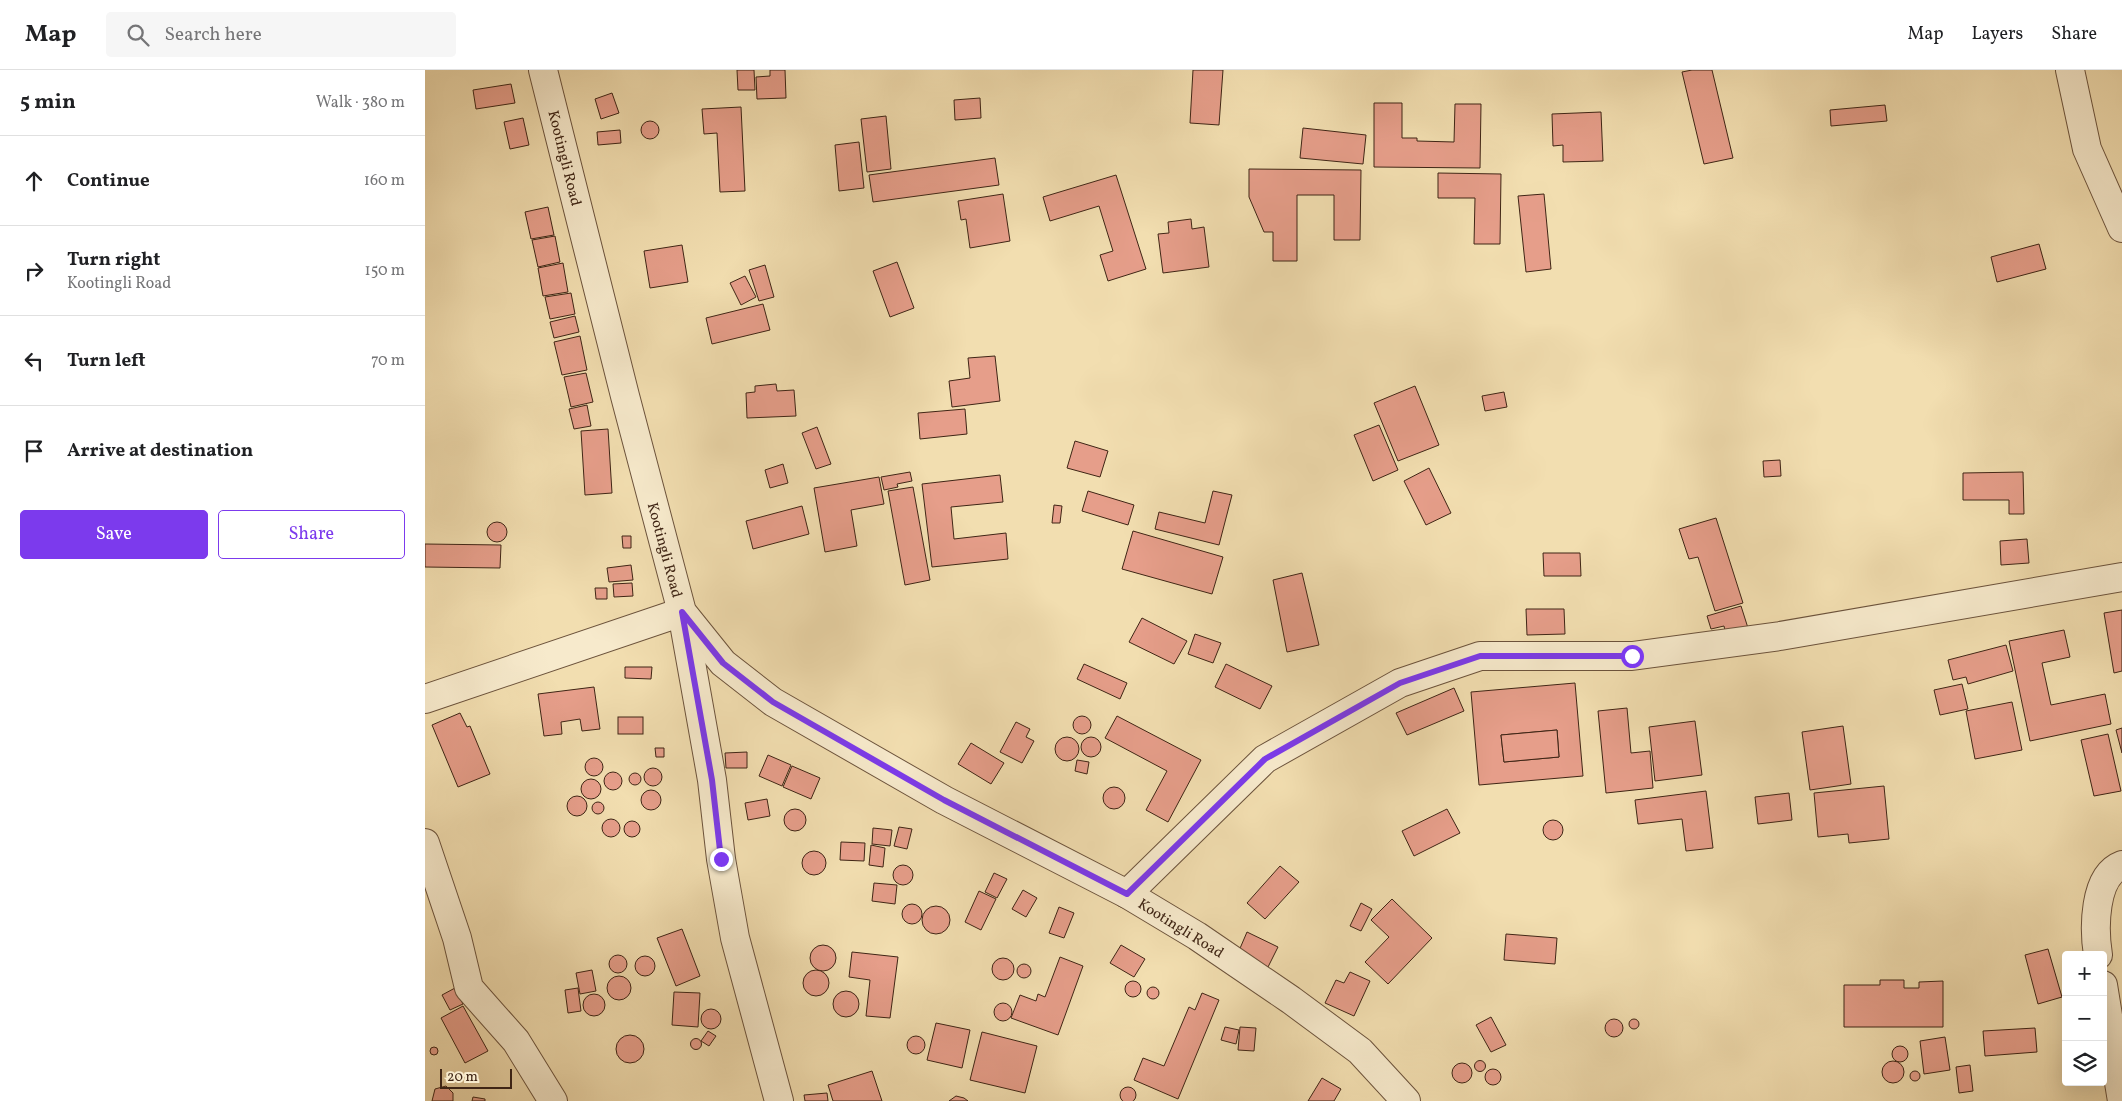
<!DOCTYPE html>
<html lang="en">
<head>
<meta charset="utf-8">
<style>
	:root { --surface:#fff; --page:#f6f6f6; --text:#202124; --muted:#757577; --line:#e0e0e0; --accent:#7c3aed }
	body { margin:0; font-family:Vollkorn,serif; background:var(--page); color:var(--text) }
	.controls { position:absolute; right:15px; bottom:15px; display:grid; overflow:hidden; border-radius:5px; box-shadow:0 5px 20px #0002 }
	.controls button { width:45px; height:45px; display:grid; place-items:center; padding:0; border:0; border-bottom:1px solid var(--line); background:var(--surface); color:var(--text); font:25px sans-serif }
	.scale { position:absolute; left:15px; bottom:12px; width:72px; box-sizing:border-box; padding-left:5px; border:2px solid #3f2515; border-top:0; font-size:14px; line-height:18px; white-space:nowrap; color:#3f2515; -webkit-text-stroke:4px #f7eacc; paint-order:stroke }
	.stop { position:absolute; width:15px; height:15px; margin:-11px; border:4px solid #7c3aed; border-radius:50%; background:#fff }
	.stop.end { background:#7c3aed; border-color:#fff; box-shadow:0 1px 5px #0008 }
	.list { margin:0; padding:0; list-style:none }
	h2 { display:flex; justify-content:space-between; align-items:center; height:65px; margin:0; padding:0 20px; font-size:21px }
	h2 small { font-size:16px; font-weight:400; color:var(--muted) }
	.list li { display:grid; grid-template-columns:32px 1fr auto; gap:15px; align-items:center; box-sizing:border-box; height:90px; padding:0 20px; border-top:1px solid var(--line) }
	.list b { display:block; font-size:19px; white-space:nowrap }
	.list p { margin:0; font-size:16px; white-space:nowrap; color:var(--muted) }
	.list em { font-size:16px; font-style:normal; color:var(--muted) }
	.actions { display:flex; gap:10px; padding:15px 20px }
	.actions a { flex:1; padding:11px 0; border:1px solid var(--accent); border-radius:5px; text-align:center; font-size:18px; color:var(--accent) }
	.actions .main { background:var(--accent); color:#fff }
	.icon { flex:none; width:28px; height:28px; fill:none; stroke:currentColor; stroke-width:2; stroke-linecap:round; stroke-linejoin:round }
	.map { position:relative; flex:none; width:1697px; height:1031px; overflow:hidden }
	header { display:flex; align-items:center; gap:30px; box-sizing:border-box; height:70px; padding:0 25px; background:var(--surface); border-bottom:1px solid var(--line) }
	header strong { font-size:24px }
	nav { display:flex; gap:28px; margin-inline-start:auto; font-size:18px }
	.search { width:350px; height:45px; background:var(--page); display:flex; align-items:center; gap:12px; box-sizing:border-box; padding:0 18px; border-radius:5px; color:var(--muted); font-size:19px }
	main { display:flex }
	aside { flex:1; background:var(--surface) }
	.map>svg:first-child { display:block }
	.building { fill:#e69e8a; stroke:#3f2515; fill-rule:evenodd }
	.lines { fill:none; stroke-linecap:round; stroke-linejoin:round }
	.minor-casing { stroke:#6c533c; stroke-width:30 }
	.minor { stroke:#f7eacc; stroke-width:28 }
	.route { stroke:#7c3aed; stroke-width:6 }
	.labels { text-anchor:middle; stroke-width:4.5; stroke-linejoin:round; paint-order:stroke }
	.street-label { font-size:15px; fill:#3f2515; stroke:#f7eacc }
</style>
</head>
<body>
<header>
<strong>Map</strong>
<div class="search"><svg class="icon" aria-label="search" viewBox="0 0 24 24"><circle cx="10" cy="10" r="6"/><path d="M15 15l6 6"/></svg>Search here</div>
<nav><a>Map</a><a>Layers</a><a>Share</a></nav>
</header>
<main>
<aside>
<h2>5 min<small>Walk · 380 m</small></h2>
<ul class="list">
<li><svg class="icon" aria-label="ahead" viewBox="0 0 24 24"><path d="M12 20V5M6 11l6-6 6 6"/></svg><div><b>Continue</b></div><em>160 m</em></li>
<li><svg class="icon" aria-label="right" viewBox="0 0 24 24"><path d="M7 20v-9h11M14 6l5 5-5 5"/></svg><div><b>Turn right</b><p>Kootingli Road</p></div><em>150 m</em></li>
<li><svg class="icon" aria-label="left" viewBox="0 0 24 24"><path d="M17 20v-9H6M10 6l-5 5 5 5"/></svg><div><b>Turn left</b></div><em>70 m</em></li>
<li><svg class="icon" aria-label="arrive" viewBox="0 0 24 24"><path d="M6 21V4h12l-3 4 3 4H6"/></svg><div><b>Arrive at destination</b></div></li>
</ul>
<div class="actions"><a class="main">Save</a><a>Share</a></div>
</aside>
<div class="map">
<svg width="1697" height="1031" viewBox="0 0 1697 1031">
	<rect width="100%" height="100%" fill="#f2deb0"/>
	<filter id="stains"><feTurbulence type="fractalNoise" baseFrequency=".004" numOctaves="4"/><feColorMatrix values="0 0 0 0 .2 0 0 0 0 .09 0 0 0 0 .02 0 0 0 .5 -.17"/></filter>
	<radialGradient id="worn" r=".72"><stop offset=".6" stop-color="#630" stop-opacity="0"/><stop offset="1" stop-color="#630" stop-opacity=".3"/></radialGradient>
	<!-- building -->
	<g class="building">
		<path d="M312 0H329L330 20H313Z"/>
		<path d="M345 0H360L361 28 332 29 331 7 345 6Z"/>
		<path d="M768 0H798L794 55 765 53Z"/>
		<path d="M1267 0H1287L1308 88 1279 94 1257 2Z"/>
		<path d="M86 14 90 33 51 39 48 20Z"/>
		<path d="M187 23 194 43 176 49 170 29Z"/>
		<path d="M555 28 556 48 530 50 529 30Z"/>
		<path d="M949 33H977V68H992V71L1029 72 1030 34H1056L1055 98 949 97Z"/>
		<path d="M1460 35 1462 51 1406 56 1405 40Z"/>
		<path d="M316 37 320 121 295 122 292 63 279 64 277 39Z"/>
		<path d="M1176 42 1178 91 1138 92V75L1128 76 1127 44Z"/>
		<path d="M461 46 466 99 442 102 436 49Z"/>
		<path d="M98 48 104 75 85 79 79 52Z"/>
		<circle cx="225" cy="60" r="9"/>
		<path d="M878 58 941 65 938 94 875 88Z"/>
		<path d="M195 60 196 73 173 75 172 62Z"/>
		<path d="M434 72 439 118 414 121 410 75Z"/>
		<path d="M570 88 574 115 448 132 444 105Z"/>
		<path d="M824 99 936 100 935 170H909V125H872V191H848V162H839L824 127Z"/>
		<path d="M1013 103 1076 104 1075 174H1049L1050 128H1013Z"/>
		<path d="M691 105 721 199 683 211 675 185 688 181 674 136 625 151 618 127Z"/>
		<path d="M578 124 585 171 545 178 541 149 536 150 533 131Z"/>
		<path d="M1119 124 1126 199 1101 202 1093 126Z"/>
		<path d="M123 137 129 165 106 169 100 142Z"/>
		<path d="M766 149 767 159 779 157 784 197 738 203 733 164 744 163 743 152Z"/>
		<path d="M130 166 135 192 113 197 107 170Z"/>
		<path d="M1614 174 1621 199 1572 212 1566 187Z"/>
		<path d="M257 175 263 212 225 218 219 181Z"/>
		<path d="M472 192 489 238 465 247 448 201Z"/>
		<path d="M138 193 143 222 118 226 113 198Z"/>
		<path d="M340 195 349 227 334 231 324 200Z"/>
		<path d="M320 206 331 227 316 235 305 213Z"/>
		<path d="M146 223 150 244 125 249 120 227Z"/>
		<path d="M338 234 345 260 287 274 281 248Z"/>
		<path d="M150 246 154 262 129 268 125 252Z"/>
		<path d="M155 266 162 300 137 305 129 272Z"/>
		<path d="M570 286 575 331 527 337 524 311 545 308 543 288Z"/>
		<path d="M161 303 168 332 146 337 139 307Z"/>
		<path d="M351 314 352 321 369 320 371 346 322 348 321 323 330 322V316Z"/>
		<path d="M990 316 1014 375 973 391 949 333Z"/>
		<path d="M1079 322 1082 337 1060 341 1057 326Z"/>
		<path d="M162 335 166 356 149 359 144 339Z"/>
		<path d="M540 339 542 364 495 369 493 343Z"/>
		<path d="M954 355 973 400 948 411 929 365Z"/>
		<path d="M392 357 406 394 391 399 377 363Z"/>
		<path d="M183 359 187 423 160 425 156 361Z"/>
		<path d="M650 371 683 381 675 407 642 398Z"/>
		<path d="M1355 390 1356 406 1339 407 1338 391Z"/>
		<path d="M358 394 363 413 345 418 340 400Z"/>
		<path d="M1004 398 1026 443 1001 455 979 411Z"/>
		<path d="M485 402 487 411 472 414 473 417 459 420 456 407Z"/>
		<path d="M1598 402 1599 444H1584V430H1538V403Z"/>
		<path d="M575 405 578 432 526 437 529 469 581 463 583 489 507 497 497 414Z"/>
		<path d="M454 407 459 434 426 440 432 476 400 482 389 418Z"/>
		<path d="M488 417 505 510 480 515 463 421Z"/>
		<path d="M663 421 709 435 703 455 657 441Z"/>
		<path d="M788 421 807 425 794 475 730 459 734 442 780 453Z"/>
		<path d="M629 435 637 436 635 453H627Z"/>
		<path d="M377 436 384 464 328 479 321 451Z"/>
		<path d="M1291 448 1318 533 1290 541 1273 487 1264 489 1254 459Z"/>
		<circle cx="72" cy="462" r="10"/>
		<path d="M708 461 798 487 787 524 697 499Z"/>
		<path d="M197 466H206V478H198Z"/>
		<path d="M1602 469 1604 493 1576 495 1575 471Z"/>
		<path d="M0 474 76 475 75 498 0 497Z"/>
		<path d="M1118 483H1155L1156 506H1119Z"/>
		<path d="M206 495 208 510 184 512 182 498Z"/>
		<path d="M877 503 894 575 862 582 848 510Z"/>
		<path d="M207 513 208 526 189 527 188 514Z"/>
		<path d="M170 518H182V529H171Z"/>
		<path d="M1316 536 1323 558 1301 565 1299 556 1286 559 1282 546Z"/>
		<path d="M1101 539H1139L1140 564 1102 565Z"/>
		<path d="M1697 540V601L1689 603 1679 543Z"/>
		<path d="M717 548 762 571 749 594 704 572Z"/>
		<path d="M1639 560 1645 587 1617 593 1626 635 1680 624 1686 654 1605 671 1584 571Z"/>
		<path d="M770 564 796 573 788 593 763 584Z"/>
		<path d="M1581 575 1588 601 1543 614 1541 607 1528 610 1523 590Z"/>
		<path d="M659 594 702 613 695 629 652 609Z"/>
		<path d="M801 594 847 616 835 639 790 617Z"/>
		<path d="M200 597H227L226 609 200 608Z"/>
		<path d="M1150 613 1158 706 1054 715 1046 622ZM1132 660 1134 687 1079 692 1076 665Z"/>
		<path d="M1537 614 1543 639 1515 645 1509 620Z"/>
		<path d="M169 617 175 659 157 661 155 649 136 652 137 664 119 666 113 624Z"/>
		<path d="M1029 618 1039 641 982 665 971 643Z"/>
		<path d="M1587 632 1597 680 1550 689 1541 641Z"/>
		<path d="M1202 638 1206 683 1225 681 1228 718 1181 723 1173 641Z"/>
		<path d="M35 643 42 657 45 656 65 704 33 717 7 655Z"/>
		<circle cx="657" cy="655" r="9"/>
		<path d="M692 646 776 690 743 752 721 740 742 701 680 668Z"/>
		<rect x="193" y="647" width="25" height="17"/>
		<path d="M1270 651 1277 705 1230 711 1224 657Z"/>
		<path d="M591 652 605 659 601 667 609 671 597 693 575 682Z"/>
		<path d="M1418 656 1426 714 1385 720 1377 662Z"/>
		<path d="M1697 658V683L1691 660Z"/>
		<path d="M1132 660 1134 687 1079 692 1076 665Z"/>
		<path d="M1683 664 1696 721 1669 726 1656 670Z"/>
		<circle cx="642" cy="679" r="12"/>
		<circle cx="666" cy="677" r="10"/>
		<path d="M546 673 579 693 566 714 533 694Z"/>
		<path d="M230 678H239V687H231Z"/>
		<path d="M322 682V698H301L300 683Z"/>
		<path d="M343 685 366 695 357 716 334 706Z"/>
		<circle cx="169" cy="697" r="9"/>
		<path d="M652 690 664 692 662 704 650 701Z"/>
		<path d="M367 696 395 708 386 729 358 717Z"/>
		<circle cx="228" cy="707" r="9"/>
		<circle cx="188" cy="711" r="9"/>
		<circle cx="210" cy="709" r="6"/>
		<circle cx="166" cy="719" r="10"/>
		<path d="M1459 716 1464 769 1424 773 1423 764 1393 767 1389 723Z"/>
		<circle cx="689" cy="728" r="11"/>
		<circle cx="226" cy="730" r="10"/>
		<path d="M1281 721 1288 778 1261 781 1257 749 1213 754 1210 730Z"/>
		<path d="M1364 723 1367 750 1333 754 1330 727Z"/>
		<circle cx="152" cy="736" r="10"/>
		<path d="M342 729 345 746 323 750 320 733Z"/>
		<circle cx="173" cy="738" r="6"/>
		<path d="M1022 739 1035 763 989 786 977 761Z"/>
		<circle cx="370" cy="750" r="11"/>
		<circle cx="186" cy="758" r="9"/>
		<circle cx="1128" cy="760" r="10"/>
		<circle cx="207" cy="759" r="8"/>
		<path d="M474 757 487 759 482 779 469 776Z"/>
		<path d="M448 758 467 760 465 776 447 774Z"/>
		<path d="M416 772 440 773 439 791 415 790Z"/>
		<path d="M446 775 460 778 458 797 444 795Z"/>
		<circle cx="389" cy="793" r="12"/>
		<circle cx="478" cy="805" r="10"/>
		<path d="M855 796 874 812 840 849 822 833Z"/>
		<path d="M569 803 582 809 572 828 560 822Z"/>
		<path d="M449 813 472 815 470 834 447 831Z"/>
		<path d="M598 820 612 828 601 847 587 839Z"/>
		<path d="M554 821 571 829 556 860 540 852Z"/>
		<path d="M967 829 1007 868 963 914 940 892 964 867 946 850Z"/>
		<path d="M936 833 947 839 936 861 925 856Z"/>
		<circle cx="487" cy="844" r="10"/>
		<circle cx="511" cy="850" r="14"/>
		<path d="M634 837 649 843 639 868 624 863Z"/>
		<path d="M257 859 275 906 251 916 232 868Z"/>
		<path d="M822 862 853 877 843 897 813 883Z"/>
		<path d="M1081 864 1132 868 1130 894 1079 890Z"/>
		<path d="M696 875 720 889 709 907 685 893Z"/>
		<circle cx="398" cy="888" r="13"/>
		<path d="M1623 879 1637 927 1613 934 1600 885Z"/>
		<path d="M427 882 473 887 465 948 441 946 445 910 424 907Z"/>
		<circle cx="193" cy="894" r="9"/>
		<circle cx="220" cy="896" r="10"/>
		<path d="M635 887 658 896 633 965 586 948 595 925 611 931 613 924 620 927Z"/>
		<circle cx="578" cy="899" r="11"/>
		<circle cx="599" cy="901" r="7"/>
		<path d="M167 900 171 921 155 924 151 903Z"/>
		<circle cx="391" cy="913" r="13"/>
		<path d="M925 902 945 911 929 946 900 933 911 910 919 913Z"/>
		<circle cx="194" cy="918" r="12"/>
		<path d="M1455 910H1479V918H1494V912L1518 911V957H1419V915H1455Z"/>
		<circle cx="708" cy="919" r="8"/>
		<circle cx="728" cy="923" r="6"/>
		<path d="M30 918 38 934 25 940 17 925Z"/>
		<path d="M153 918 156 941 143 943 140 920Z"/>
		<circle cx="421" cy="934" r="13"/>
		<path d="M249 922 275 923 273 957 247 955Z"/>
		<path d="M777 923 794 930 753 1029 709 1010 718 988 739 996 764 937 770 940Z"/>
		<circle cx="169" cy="935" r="11"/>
		<circle cx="578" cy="942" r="9"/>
		<path d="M38 936 63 981 40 993 16 948Z"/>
		<circle cx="286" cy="949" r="10"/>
		<path d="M1066 947 1081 975 1066 982 1051 955Z"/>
		<circle cx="1189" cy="958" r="9"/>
		<circle cx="1209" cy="954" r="5"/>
		<path d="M511 953 545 960 537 998 502 990Z"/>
		<path d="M800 957 814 960 811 974 796 970Z"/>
		<path d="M815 957 831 958 829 981 813 980Z"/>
		<path d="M1610 958 1612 982 1560 986 1558 961Z"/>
		<path d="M283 961 291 966 284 976 276 971Z"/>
		<path d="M557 962 612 976 600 1023 545 1010Z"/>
		<circle cx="205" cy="979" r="14"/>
		<circle cx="491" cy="975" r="9"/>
		<path d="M1520 967 1525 1000 1499 1004 1495 971Z"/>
		<circle cx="271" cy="974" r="5.5"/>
		<circle cx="1475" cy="984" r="8"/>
		<circle cx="9" cy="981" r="4"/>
		<circle cx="1055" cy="996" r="5.5"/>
		<circle cx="1468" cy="1002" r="11"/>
		<circle cx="1037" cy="1003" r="10"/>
		<path d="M1545 995 1548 1021 1534 1023 1531 997Z"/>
		<circle cx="1068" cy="1007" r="8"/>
		<path d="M447 1001 457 1031H408L403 1015Z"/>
		<circle cx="1490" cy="1006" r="5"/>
		<path d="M897 1008 916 1019 909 1031H883Z"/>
		<path d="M21 1016 28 1023V1031H7L10 1019Z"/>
		<circle cx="703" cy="1025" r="8"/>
		<path d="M402 1023 403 1031H380L379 1025Z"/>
		<path d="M531 1026 539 1028 543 1031H524Z"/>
		<path d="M48 1027 60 1029V1031H47Z"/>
	</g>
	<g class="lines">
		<!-- minor casing -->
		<g class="minor-casing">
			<g id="minor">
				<path d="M118 0 200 326 257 542 298 593 348 632 519 730 702 824 772 866 866 930 935 981 981 1031"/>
				<path d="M1645 0 1662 79 1697 158"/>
				<path d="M0 629 257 542 287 710 296 789 310 868 354 1031"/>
				<path d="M0 773 32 868 44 918 91 971 128 1031"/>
				<path d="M702 824 840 689 975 613 1055 586H1207L1355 566 1697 507"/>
				<path d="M1673 885C1669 860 1668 806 1697 795"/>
				<path d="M1678 915 1697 1031"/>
			</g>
		</g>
		<!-- minor -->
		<use href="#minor" class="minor"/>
	</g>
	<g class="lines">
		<!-- route -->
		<path class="route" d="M296 789 287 710 257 542 298 593 348 632 519 730 702 824 840 689 975 613 1055 586H1207"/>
	</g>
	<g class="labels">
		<!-- street labels -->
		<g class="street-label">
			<text transform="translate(140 88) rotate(76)" y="5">Kootingli Road</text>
			<text transform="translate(240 480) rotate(75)" y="5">Kootingli Road</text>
			<text transform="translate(756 858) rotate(32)" y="5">Kootingli Road</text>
		</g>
	</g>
	<rect width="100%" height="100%" filter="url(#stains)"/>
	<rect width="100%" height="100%" fill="url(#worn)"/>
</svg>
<div class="controls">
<button>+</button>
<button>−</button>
<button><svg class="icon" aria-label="layers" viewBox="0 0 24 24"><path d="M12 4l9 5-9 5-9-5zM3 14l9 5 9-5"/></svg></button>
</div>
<div class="scale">20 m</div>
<div class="stop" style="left:1207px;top:586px"></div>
<div class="stop end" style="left:296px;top:789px"></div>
</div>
</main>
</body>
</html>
